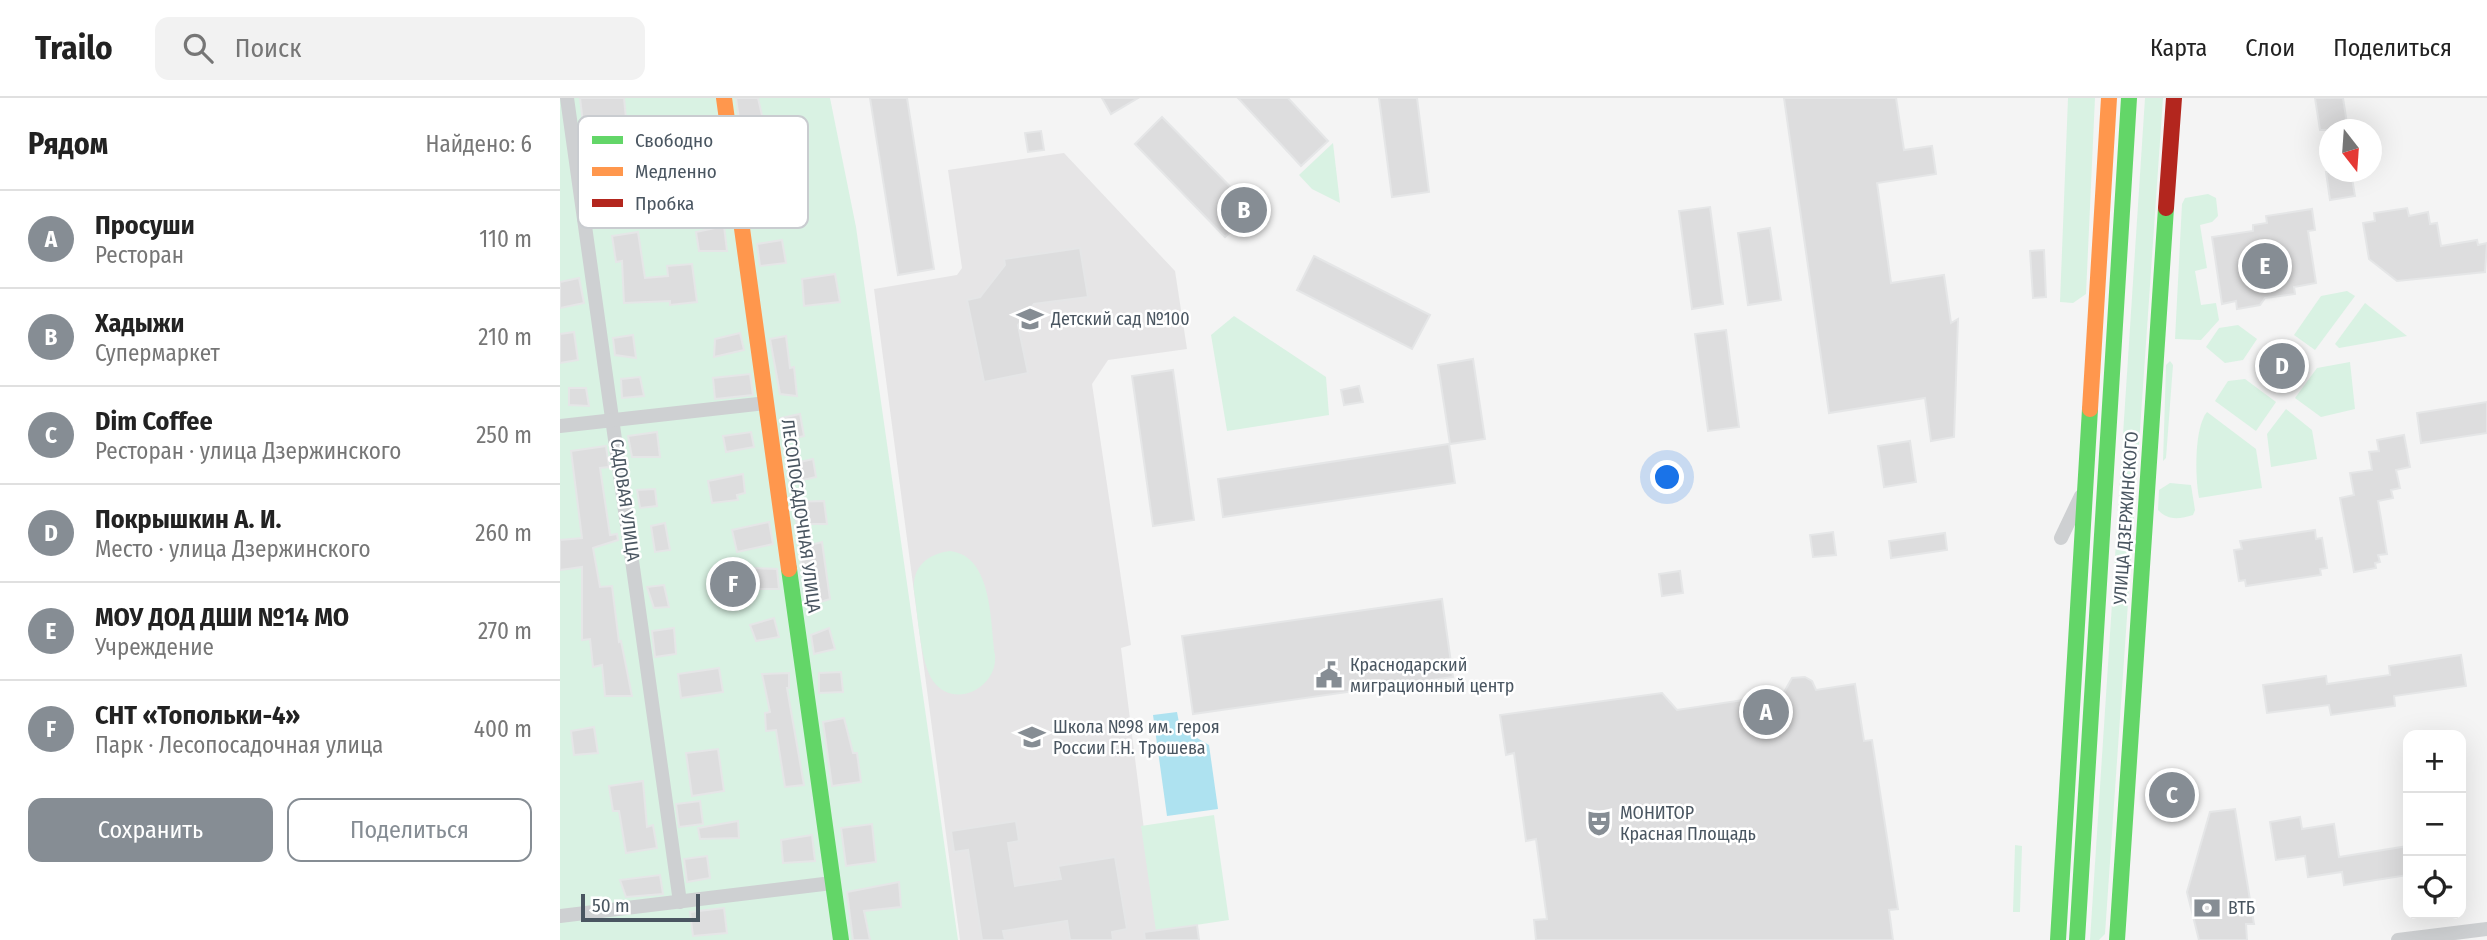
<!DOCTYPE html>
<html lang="ru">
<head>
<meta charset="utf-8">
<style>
	:root { --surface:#fff; --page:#f2f2f2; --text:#222; --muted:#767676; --line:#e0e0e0; --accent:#868d94 }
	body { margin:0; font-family:"Fira Sans Condensed",sans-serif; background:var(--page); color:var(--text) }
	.controls { position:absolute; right:21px; bottom:21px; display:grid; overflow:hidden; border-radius:14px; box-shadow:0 7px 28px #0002 }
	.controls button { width:63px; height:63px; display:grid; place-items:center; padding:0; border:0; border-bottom:2px solid var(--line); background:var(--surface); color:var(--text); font:35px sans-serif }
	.compass { position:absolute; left:1759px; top:21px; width:63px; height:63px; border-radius:50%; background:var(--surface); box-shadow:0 7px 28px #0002; rotate:163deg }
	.scale { position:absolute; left:21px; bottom:18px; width:119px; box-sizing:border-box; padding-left:7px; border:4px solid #4a5661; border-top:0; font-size:19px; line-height:24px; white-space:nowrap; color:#4a5661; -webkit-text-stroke:5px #fff; paint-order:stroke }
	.you { position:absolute; left:1108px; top:380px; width:24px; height:24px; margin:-18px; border:5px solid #fff; border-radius:50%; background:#1a73e8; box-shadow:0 0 0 10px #1a73e833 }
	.badge { display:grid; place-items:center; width:46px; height:46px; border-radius:50%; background:var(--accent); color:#fff; font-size:23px; font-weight:700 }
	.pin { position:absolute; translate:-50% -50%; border:4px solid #fff; box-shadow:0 2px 7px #0006 }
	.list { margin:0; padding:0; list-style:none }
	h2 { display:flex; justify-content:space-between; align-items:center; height:91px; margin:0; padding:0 28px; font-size:30px }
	h2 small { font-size:23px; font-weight:400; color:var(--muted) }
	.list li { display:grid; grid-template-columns:46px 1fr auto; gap:21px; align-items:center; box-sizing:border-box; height:98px; padding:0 28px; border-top:2px solid var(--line) }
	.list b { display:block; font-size:26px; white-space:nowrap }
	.list p { margin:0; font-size:23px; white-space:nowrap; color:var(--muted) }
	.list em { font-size:23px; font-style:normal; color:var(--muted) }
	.actions { display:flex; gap:14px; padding:21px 28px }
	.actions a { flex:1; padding:16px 0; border:2px solid var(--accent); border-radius:14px; text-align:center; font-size:24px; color:var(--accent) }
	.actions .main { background:var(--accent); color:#fff }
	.icon { flex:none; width:38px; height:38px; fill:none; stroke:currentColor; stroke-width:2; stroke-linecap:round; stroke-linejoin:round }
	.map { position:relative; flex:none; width:1927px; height:842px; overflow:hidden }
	header { display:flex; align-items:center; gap:42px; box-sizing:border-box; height:98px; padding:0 35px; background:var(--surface); border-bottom:2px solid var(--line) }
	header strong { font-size:33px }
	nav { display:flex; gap:38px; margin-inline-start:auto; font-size:24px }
	.search { width:490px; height:63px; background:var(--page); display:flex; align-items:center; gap:18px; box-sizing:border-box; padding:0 24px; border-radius:14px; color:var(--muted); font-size:26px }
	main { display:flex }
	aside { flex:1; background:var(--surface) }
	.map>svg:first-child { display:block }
	.education { fill:#e6e5e6 }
	.green { fill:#d9f2e3 }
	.water { fill:#aee2f0 }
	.building { fill:#ddddde; stroke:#e5e6e7; stroke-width:2 }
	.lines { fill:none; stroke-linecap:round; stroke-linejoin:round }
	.street { stroke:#ced0d2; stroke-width:14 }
	.fast { stroke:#63d668; stroke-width:16 }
	.slow { stroke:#ff974d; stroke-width:16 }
	.jam { stroke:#b3261e; stroke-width:16 }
	.labels { text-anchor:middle; stroke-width:5; stroke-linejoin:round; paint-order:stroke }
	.poi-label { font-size:18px; fill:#4a5661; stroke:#fff; text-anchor:start }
	.street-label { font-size:18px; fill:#4a5661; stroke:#fff }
	.key { fill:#fff; stroke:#c9ccd0; stroke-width:2 }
	.key-label { font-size:19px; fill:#4a5661 }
</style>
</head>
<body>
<header>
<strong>Trailo</strong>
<div class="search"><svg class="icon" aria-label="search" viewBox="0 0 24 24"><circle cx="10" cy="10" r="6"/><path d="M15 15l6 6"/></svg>Поиск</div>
<nav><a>Карта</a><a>Слои</a><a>Поделиться</a></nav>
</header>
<main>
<aside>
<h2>Рядом<small>Найдено: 6</small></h2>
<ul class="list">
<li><span class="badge">A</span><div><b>Просуши</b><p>Ресторан</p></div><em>110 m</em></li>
<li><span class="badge">B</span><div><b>Хадыжи</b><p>Супермаркет</p></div><em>210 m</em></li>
<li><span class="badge">C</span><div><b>Dim Coffee</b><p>Ресторан · улица Дзержинского</p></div><em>250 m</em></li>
<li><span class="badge">D</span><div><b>Покрышкин А. И.</b><p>Место · улица Дзержинского</p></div><em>260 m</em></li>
<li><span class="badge">E</span><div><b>МОУ ДОД ДШИ №14 МО</b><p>Учреждение</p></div><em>270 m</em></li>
<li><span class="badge">F</span><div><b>СНТ «Топольки-4»</b><p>Парк · Лесопосадочная улица</p></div><em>400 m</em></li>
</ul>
<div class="actions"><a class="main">Сохранить</a><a>Поделиться</a></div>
</aside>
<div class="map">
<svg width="1927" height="842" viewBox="0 0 1927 842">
	<rect width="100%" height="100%" fill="#f4f4f4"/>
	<!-- education -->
	<path class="education" d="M504 55 615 173 627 251 548 262 532 286 571 547 561 550 598 842H400L314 191 397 177 402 170 388 72Z"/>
	<!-- green -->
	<g class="green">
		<path d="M0 0H270L296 129 398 842H0Z"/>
		<path d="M1508 0H1535L1526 196 1513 205 1500 204Z"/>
		<path d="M1585 0H1603L1545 836 1539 842H1530Z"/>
		<path d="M773 45 780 105 752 91 739 77Z"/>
		<path d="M1648 96 1656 100 1658 118 1652 124 1640 127 1647 170 1635 173 1641 207 1656 205 1659 222 1641 242 1615 241 1622 106 1625 100Z"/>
		<path d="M1787 193 1795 198 1755 252 1734 237 1761 198Z"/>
		<path d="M1805 205 1847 238 1779 250 1775 246Z"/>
		<path d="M674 218 766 279 769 317 667 333 651 237Z"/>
		<path d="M1678 227 1697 241 1683 262 1665 265 1646 249 1659 230Z"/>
		<path d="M1610 263 1613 267 1606 360 1603 363 1606 267Z"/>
		<path d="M1790 264 1795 311 1761 319 1735 300 1757 270Z"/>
		<path d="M1685 281 1716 304 1696 333 1655 303 1668 283Z"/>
		<path d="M1726 311 1752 332 1757 361 1711 369 1707 336Z"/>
		<path d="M1647 314 1696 351 1702 390 1639 400C1635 379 1634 330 1647 314Z"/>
		<path d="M1610 385 1631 387 1635 412 1633 417C1620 421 1608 423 1598 412L1599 392Z"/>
		<path d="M390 453C433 458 430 524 435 557 438 590 394 612 373 583 360 564 358 516 354 493 352 469 367 456 390 453Z"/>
		<path d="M654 717 669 822 596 833 581 728Z"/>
		<path d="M1455 747 1462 748 1460 814H1453Z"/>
	</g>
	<!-- water -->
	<path class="water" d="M617 614 620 630 649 647 658 711 607 718 593 617Z"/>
	<!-- building -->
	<g class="building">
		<path d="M20 0H64L66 21 23 25Z"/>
		<path d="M176 0H198L207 39 182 43Z"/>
		<path d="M310 0H347L374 171 338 177Z"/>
		<path d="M542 0H578L551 16Z"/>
		<path d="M678 0H728L768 43 741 68Z"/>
		<path d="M819 0H857L869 94 832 99Z"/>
		<path d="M1224 0H1336L1344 52 1372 48 1376 76 1317 85 1331 185 1384 177 1391 225 1398 221 1394 339 1371 343 1365 300 1269 315Z"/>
		<path d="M1755 0H1783L1788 32H1760Z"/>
		<path d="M602 19 693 112 665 139 575 46Z"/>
		<path d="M481 33 484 52 468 54 465 35Z"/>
		<path d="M1766 74H1791L1795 98 1770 102Z"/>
		<path d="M1150 109 1163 206 1132 211 1119 113Z"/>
		<path d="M1847 110 1849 118 1868 114 1870 126 1877 125 1881 148 1917 142 1918 147 1927 145 1925 174 1837 183 1809 161 1803 125 1815 123 1814 115Z"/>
		<path d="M1752 111 1755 132 1748 133 1756 185 1734 189 1735 196 1705 200 1700 207 1677 211 1676 203 1662 206 1652 139 1693 133V127L1707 125 1706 118Z"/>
		<path d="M164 128 167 153H139L136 134Z"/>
		<path d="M1210 130 1221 202 1188 207 1178 135Z"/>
		<path d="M78 134 85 180 108 178 107 168 132 166 137 204 110 207V203L64 205 62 163 56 164 52 138Z"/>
		<path d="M222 142 226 165 200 168 197 146Z"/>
		<path d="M520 150 528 199 474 206 458 227 468 275 424 284 407 202 420 199 445 167 444 161Z"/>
		<path d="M1484 152 1486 199 1473 200 1470 153Z"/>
		<path d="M754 158 870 217 852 251 737 192Z"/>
		<path d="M275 176 280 204 244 208 242 181Z"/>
		<path d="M19 180 24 205 0 210V184Z"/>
		<path d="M1166 232 1179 329 1148 333 1135 236Z"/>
		<path d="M14 234 18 262 0 265V236Z"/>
		<path d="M180 235 184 252 154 259 155 241Z"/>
		<path d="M73 237 76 260 55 257 53 240Z"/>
		<path d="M226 238 230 270 234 269 237 298 220 296 210 241Z"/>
		<path d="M913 261 925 341 890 346 878 267Z"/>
		<path d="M613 272 634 422 593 428 572 278Z"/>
		<path d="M190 276 193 297 155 301 153 280Z"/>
		<path d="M80 279 84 298 62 300 61 281Z"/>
		<path d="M799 288 803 304 784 307 781 292Z"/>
		<path d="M9 290H26L29 308 9 307Z"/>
		<path d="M1927 304V335L1861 345 1857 315Z"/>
		<path d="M240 316 244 338 224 343 221 320Z"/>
		<path d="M97 334 100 359H72L68 338Z"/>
		<path d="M191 334 194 349 166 354 163 338Z"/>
		<path d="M1844 337 1850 369 1836 372 1840 390 1831 392 1833 400 1818 403 1827 456 1818 457 1820 464 1815 465 1816 470 1794 474 1780 400 1794 397 1790 375 1812 372 1809 354 1819 353 1817 342Z"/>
		<path d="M1350 343 1356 384 1324 389 1318 348Z"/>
		<path d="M889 346 895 385 663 419 658 381Z"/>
		<path d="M46 348 49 369 40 370 50 437 57 436 58 442 33 450 40 489 52 488 59 544 61 543 72 598H45L42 567 33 569 30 541 22 542V469L0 472V442L22 440 11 353Z"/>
		<path d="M253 361 256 379 230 385 227 367Z"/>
		<path d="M183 376 185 395 177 397 178 402 152 405 148 383Z"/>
		<path d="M95 391 97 408 80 410 77 392Z"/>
		<path d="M264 403 267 426H237L232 404Z"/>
		<path d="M209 424 213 446 177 454 172 432Z"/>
		<path d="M105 425 110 452 95 454 91 428Z"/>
		<path d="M1755 432 1756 441 1762 440 1767 470 1760 471 1761 477 1686 488 1685 482 1679 483 1674 452 1682 451 1680 443Z"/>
		<path d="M1273 434 1276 457 1253 459 1250 437Z"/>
		<path d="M1385 435 1387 452 1331 460 1329 443Z"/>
		<path d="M262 444 270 501 247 508 239 450Z"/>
		<path d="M193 470 217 471 219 491H195Z"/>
		<path d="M1120 473 1123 495 1102 498 1099 476Z"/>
		<path d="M104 487 109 509 94 510 87 489Z"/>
		<path d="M882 501 893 579 633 616 622 538Z"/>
		<path d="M214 520 219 539 196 543 190 527Z"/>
		<path d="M114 530 116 556 95 559 92 533Z"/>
		<path d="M269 530 275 551 254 556 251 537Z"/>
		<path d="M1901 557 1906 588 1834 598 1835 608 1771 617 1769 607 1707 615 1703 587 1766 578 1767 586 1830 577 1829 568Z"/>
		<path d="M159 570 163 594 121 600 118 576Z"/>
		<path d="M281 574 283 594 259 595V575Z"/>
		<path d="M229 575V590H227L244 687 225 689 216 632 206 633 205 615 210 614 202 576Z"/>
		<path d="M1245 579 1252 583 1256 592 1295 586 1304 643 1312 642 1338 811 1329 812 1333 842H976L974 822 987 821 976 741 966 743 954 655 946 657 940 617 1102 595 1117 612 1223 596 1232 580Z"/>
		<path d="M284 620 293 655H297L301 684 272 688 263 624Z"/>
		<path d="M34 629 38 655 14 657 11 633Z"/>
		<path d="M158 651 164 693 132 698 126 655Z"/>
		<path d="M83 683 87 729 93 727 97 750 66 755 59 713H53L49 688Z"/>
		<path d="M1618 687 1621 707 1604 703 1601 689Z"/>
		<path d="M140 703 143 726 119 729 116 706Z"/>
		<path d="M1675 711 1694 826H1686L1687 842H1639L1627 794 1650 714Z"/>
		<path d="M1740 719 1742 731 1774 726 1779 759 1848 748V777L1784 787 1782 774 1748 779 1745 758 1716 762 1710 724Z"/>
		<path d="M178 723 179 740 140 741 138 730Z"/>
		<path d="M456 723 459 743 448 745 455 788 501 781 498 768 555 759 567 831 552 834 553 842H510L507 823 443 833 445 842H422L408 752 394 754 391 733Z"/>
		<path d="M312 726 316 764 286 768 281 730Z"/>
		<path d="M252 737 255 763 223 765 221 742Z"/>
		<path d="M147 758 150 780 127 784 124 761Z"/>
		<path d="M100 777 103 796 66 799 60 782Z"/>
		<path d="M339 784 341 809 304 813 310 842H293L287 794Z"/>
		<path d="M164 810 167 835 133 838 130 814Z"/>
		<path d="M637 827 639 842H585L584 834Z"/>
	</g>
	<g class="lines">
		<!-- street -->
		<g class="street">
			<path d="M7 0 120 804"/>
			<path d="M0 328 206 305"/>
			<path d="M1501 440 1521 398"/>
			<path d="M0 818 272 785"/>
			<path d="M1838 842 1927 831"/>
		</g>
		<!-- fast -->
		<g class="fast">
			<path d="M229 471 281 842"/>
			<path d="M1498 842 1530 311"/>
			<path d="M1517 842 1569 0"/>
			<path d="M1557 842 1606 110"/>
		</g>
		<!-- slow -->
		<g class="slow">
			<path d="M164 0 229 471"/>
			<path d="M1530 311 1549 0"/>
		</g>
		<!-- jam -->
		<path class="jam" d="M1606 110 1614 0"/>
	</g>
	<!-- icons -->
	<defs>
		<g id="school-bare" transform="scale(2.1)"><path d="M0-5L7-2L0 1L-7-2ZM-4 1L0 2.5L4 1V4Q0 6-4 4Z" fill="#868d94" stroke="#fff" stroke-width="2.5" paint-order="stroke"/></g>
		<g id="civic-bare" transform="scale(2.1)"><path d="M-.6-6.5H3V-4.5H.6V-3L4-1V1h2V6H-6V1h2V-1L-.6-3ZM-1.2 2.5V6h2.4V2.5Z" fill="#868d94" stroke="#fff" stroke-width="2.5" paint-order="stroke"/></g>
		<g id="theatre-bare" transform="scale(2.1)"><path d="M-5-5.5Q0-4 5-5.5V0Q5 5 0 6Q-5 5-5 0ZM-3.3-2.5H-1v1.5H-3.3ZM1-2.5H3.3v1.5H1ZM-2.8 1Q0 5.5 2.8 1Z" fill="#868d94" stroke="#fff" stroke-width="2.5" paint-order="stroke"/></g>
		<g id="bank-bare" transform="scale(2.1)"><path d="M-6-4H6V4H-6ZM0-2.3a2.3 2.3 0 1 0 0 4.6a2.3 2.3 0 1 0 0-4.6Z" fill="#868d94" stroke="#fff" stroke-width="2.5" paint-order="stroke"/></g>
	</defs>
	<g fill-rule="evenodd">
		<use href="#school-bare" x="470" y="221"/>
		<use href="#civic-bare" x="769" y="577"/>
		<use href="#school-bare" x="472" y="639"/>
		<use href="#theatre-bare" x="1039" y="725"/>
		<use href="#bank-bare" x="1647" y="810"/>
	</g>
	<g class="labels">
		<!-- poi labels -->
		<g class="poi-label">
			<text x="491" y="227">Детский сад №100</text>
			<text x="790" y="573">Краснодарский<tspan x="790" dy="21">миграционный центр</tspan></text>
			<text x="493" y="635">Школа №98 им. героя<tspan x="493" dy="21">России Г.Н. Трошева</tspan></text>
			<text x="1060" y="721">МОНИТОР<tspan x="1060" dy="21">Красная Площадь</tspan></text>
			<text x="1668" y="816">ВТБ</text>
		</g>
		<!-- street labels -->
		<g class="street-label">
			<text transform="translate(65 402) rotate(82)" y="6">САДОВАЯ УЛИЦА</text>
			<text transform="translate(241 418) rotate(82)" y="6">ЛЕСОПОСАДОЧНАЯ УЛИЦА</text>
			<text transform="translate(1566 420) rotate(-86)" y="6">УЛИЦА ДЗЕРЖИНСКОГО</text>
		</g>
	</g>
	<!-- legend -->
	<rect x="18" y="18" width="230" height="112" rx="10" class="key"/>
	<rect x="32" y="38" width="31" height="8" fill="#63d668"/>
	<rect x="32" y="69" width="31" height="9" fill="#ff974d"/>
	<rect x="32" y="101" width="31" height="8" fill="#b3261e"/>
	<g class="key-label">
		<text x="75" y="49">Свободно</text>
		<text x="75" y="80">Медленно</text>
		<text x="75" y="112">Пробка</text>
	</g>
</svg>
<div class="controls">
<button>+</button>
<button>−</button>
<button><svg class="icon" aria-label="locate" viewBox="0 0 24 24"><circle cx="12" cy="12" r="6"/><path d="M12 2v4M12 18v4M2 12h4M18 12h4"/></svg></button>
</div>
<svg class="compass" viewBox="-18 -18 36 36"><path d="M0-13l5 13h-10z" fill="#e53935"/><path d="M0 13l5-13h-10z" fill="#767676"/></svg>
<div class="scale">50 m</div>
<div class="you"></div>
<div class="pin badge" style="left:1206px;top:614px">A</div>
<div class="pin badge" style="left:684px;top:112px">B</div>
<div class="pin badge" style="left:1612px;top:697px">C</div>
<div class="pin badge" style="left:1722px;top:268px">D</div>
<div class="pin badge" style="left:1705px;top:168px">E</div>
<div class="pin badge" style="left:173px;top:486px">F</div>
</div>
</main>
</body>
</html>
